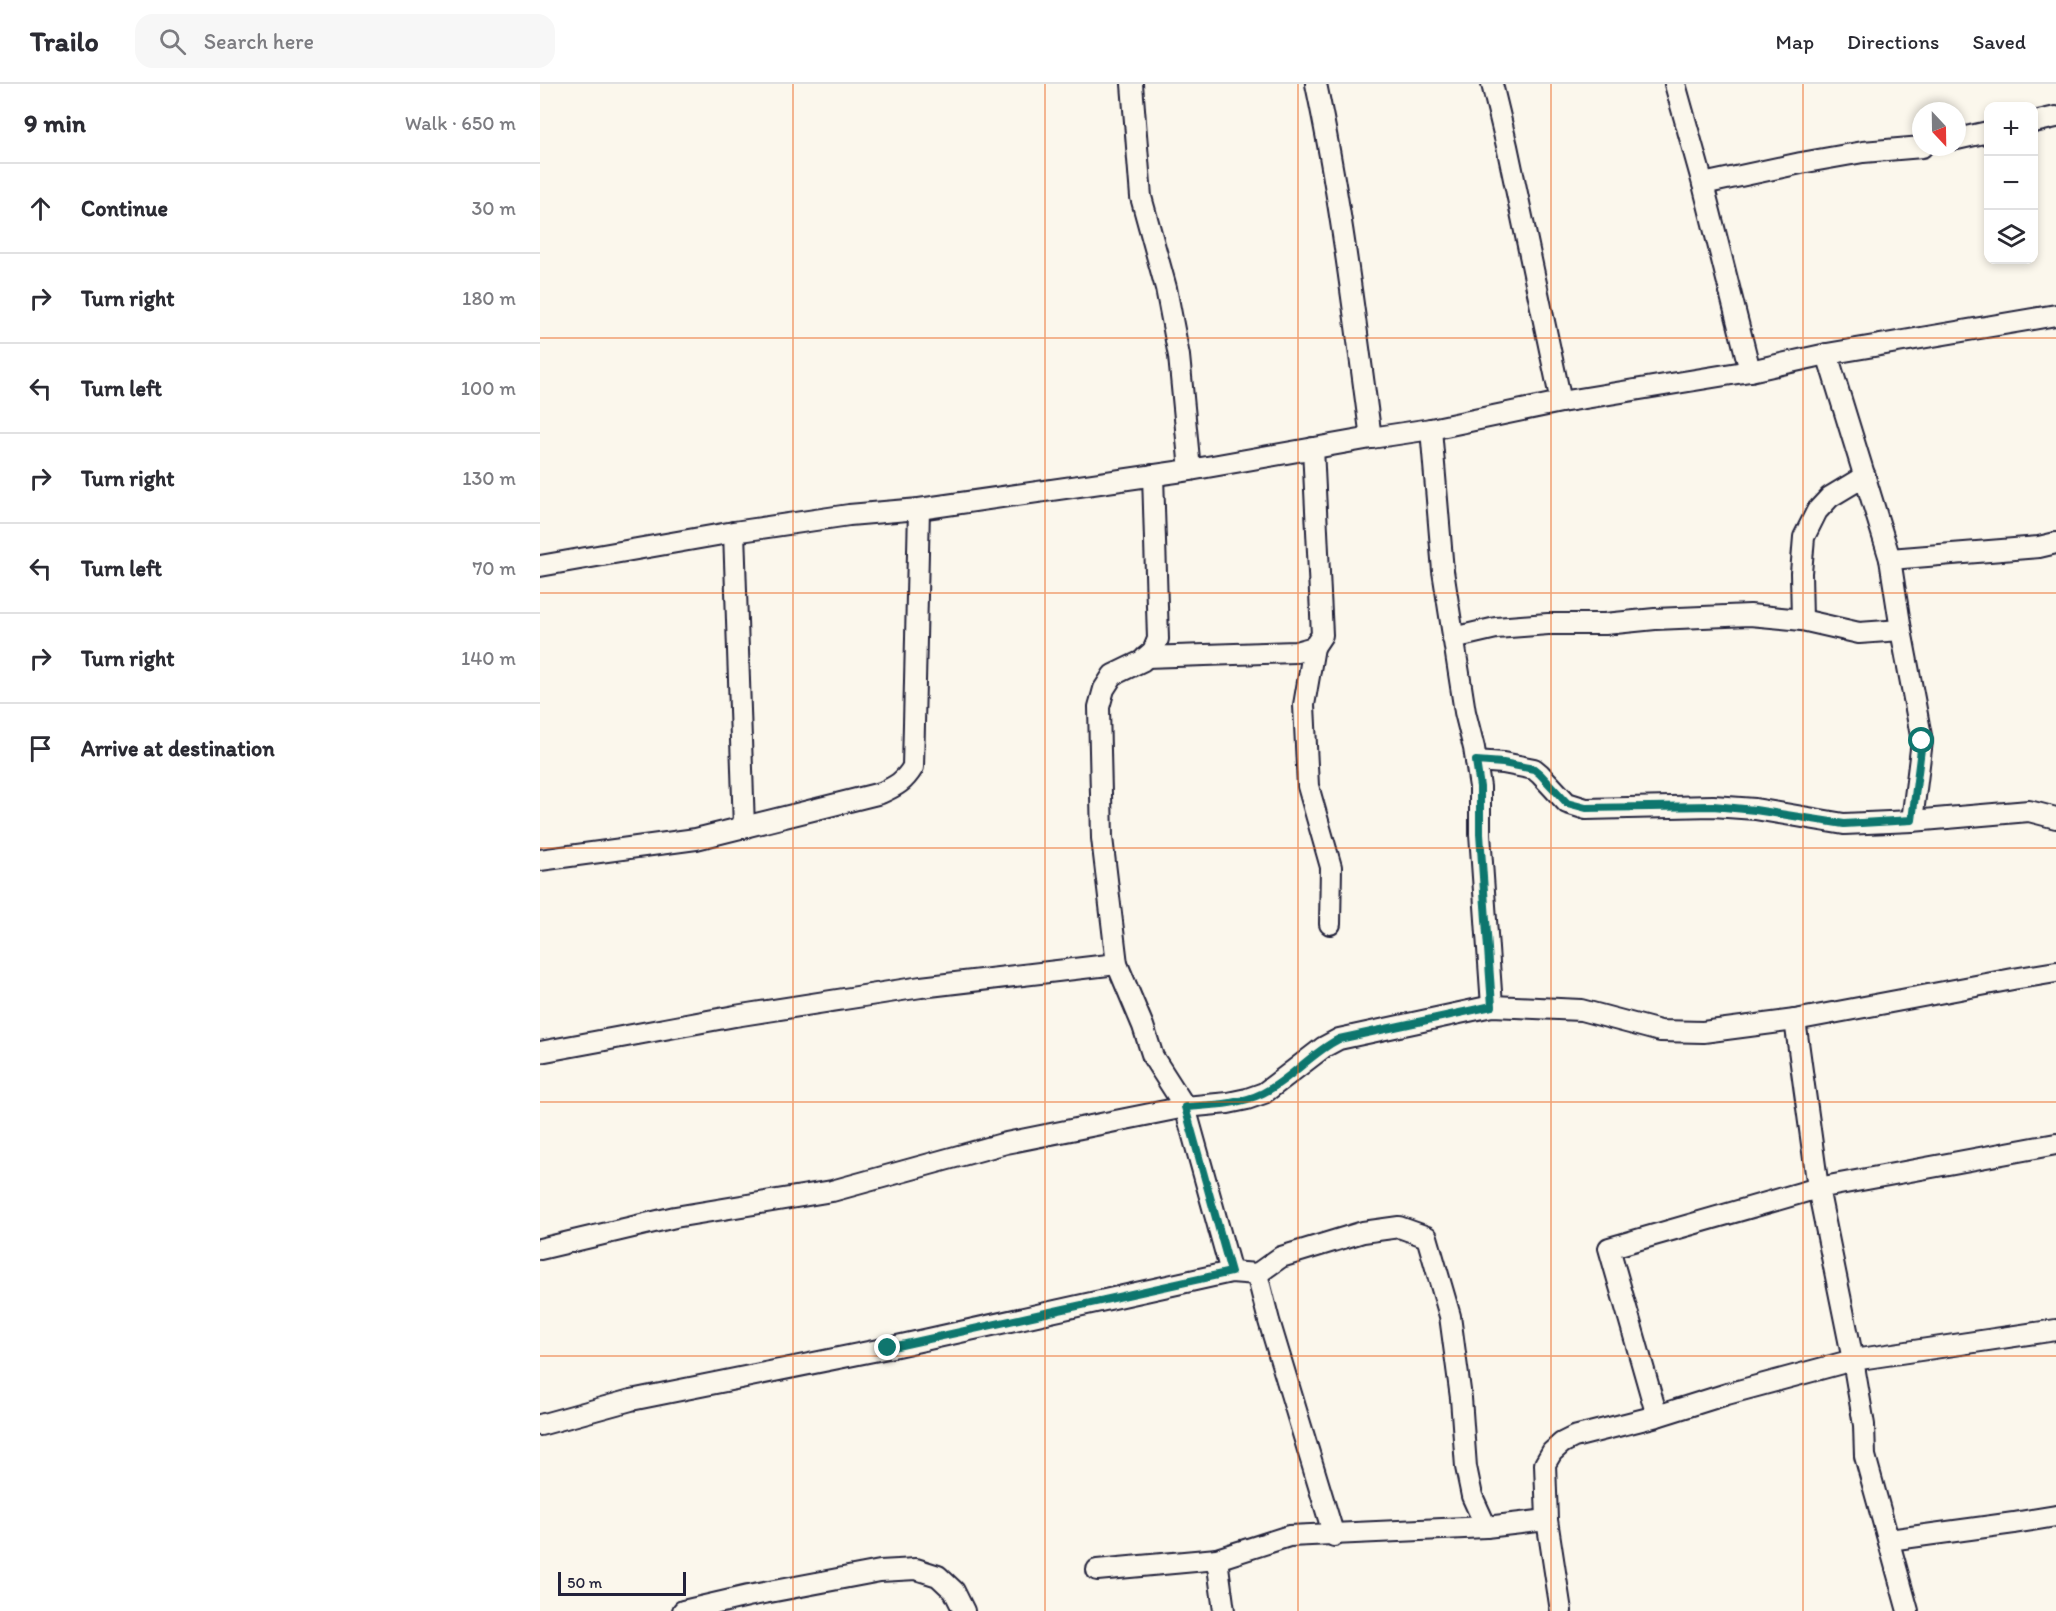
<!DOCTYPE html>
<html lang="en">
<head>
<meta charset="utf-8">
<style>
	:root { --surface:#fff; --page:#f7f7f7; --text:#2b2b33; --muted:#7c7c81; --line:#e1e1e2 }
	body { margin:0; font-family:Itim,sans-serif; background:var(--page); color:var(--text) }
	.controls { position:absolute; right:18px; top:18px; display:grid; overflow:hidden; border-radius:12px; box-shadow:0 3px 9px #0003 }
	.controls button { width:54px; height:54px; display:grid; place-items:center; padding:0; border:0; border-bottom:2px solid var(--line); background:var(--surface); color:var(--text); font:30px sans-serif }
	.compass { position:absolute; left:1372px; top:18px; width:54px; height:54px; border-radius:50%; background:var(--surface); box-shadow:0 3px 9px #0003; rotate:158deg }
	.scale { position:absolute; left:18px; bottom:15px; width:128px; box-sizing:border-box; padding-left:6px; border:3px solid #22223b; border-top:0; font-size:16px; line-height:21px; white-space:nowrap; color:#22223b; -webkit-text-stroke:4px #fbf7ec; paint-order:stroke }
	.stop { position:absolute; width:18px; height:18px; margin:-14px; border:4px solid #0f766e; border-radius:50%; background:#fff }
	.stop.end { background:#0f766e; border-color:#fff; box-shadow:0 2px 6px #0008 }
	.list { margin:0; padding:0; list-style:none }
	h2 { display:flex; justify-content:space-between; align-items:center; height:78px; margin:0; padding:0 24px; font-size:26px }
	h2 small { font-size:20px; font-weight:400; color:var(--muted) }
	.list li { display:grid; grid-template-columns:39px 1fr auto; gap:18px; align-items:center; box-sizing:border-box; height:90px; padding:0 24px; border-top:2px solid var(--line) }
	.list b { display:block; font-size:22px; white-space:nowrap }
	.list em { font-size:20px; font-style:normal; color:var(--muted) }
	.icon { flex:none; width:33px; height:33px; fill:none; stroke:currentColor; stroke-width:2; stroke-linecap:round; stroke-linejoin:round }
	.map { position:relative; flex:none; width:1516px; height:1527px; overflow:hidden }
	header { display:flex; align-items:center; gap:36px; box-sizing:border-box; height:84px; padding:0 30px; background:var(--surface); border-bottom:2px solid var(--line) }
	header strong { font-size:28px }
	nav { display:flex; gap:33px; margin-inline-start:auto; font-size:21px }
	.search { width:420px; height:54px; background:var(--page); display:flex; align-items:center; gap:15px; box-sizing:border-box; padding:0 21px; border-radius:18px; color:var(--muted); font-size:22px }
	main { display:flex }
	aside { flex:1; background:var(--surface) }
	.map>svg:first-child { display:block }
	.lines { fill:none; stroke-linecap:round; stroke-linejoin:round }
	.street-casing { stroke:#22223b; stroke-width:24 }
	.street { stroke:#fbf7ec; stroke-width:20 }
	.route { stroke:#0f766e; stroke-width:8 }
	.grid { fill:none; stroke:#e8590c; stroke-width:1.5; stroke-opacity:0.55 }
</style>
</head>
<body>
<header>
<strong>Trailo</strong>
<div class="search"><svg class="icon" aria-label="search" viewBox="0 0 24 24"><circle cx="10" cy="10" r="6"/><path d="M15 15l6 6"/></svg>Search here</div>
<nav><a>Map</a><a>Directions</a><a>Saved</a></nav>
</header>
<main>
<aside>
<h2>9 min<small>Walk · 650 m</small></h2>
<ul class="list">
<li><svg class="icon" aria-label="ahead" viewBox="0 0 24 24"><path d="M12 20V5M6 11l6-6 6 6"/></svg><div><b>Continue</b></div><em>30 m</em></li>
<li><svg class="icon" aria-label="right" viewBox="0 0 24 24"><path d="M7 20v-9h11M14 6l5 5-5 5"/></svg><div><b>Turn right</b></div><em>180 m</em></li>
<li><svg class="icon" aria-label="left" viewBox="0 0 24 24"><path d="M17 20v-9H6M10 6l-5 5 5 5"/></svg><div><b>Turn left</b></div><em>100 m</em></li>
<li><svg class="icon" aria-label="right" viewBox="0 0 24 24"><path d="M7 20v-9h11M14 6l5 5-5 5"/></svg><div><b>Turn right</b></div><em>130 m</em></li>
<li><svg class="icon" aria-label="left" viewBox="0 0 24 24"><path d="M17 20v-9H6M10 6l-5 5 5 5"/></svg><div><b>Turn left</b></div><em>70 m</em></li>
<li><svg class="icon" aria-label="right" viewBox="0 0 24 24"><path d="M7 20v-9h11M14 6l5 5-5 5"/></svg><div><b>Turn right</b></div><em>140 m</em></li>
<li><svg class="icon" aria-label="arrive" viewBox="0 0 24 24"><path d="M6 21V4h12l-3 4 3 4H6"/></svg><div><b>Arrive at destination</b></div></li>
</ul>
</aside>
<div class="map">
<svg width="1516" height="1527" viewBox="0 0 1516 1527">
	<rect width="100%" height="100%" fill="#fbf7ec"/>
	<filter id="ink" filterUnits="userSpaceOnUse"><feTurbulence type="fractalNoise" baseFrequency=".0167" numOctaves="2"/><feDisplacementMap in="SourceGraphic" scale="12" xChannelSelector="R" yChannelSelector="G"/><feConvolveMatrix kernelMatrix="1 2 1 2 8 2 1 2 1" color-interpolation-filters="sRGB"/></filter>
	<g filter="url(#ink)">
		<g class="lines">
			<!-- street casing -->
			<g class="street-casing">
				<g id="street">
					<path d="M592 0 601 113 626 204 639 272 650 386"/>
					<path d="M776 0C801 117 815 236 831 354"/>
					<path d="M952 0 967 62 1021 318"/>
					<path d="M1135 0 1163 100 1210 287"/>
					<path d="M1494 38 1516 33"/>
					<path d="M1417 55 1448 48"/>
					<path d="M1163 100 1261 79 1323 68 1382 63"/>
					<path d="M1287 270 1350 475 1361 546 1382 657 1372 737"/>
					<path d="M891 345 903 487 925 628 934 664 940 703V750L952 922"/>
					<path d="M613 391 618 555 613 567 602 577 573 591 564 605 559 623 562 754 577 880 603 942 613 973 645 1023 691 1188"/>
					<path d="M194 448 204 744"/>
					<path d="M1350 475 1499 463 1516 459"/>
					<path d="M0 482 194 448 309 431 379 425 650 386 831 354 891 345 1021 318 1210 287 1287 270 1516 231"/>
					<path d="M1262 536 1261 489 1264 453 1277 427 1290 413 1325 392"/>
					<path d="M913 554 956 544 1008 540H1065L1115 535 1210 531 1262 536 1319 549 1361 546"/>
					<path d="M774 563 764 621 768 702 791 783 790 840"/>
					<path d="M606 573 756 568 774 563 782 551 773 364"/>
					<path d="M936 677 963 679 994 685 1000 690 1027 719 1046 725 1173 722 1215 725 1304 740 1372 737 1489 727 1516 734"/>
					<path d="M0 776 156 755 341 709C356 702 364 698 373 683L379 425"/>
					<path d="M1255 936 1278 1104 1313 1276 1324 1341 1325 1372 1368 1527"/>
					<path d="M0 968 195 932 381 903 577 880"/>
					<path d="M0 1165 135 1133 292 1107 466 1059 645 1023 688 1019 707 1015 724 1009 784 963 799 955 952 922 1041 926 1120 947 1163 948 1255 936 1473 895 1516 888"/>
					<path d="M717 1190 741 1173 823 1148 859 1143 887 1153 910 1232 921 1314 926 1383 932 1412 946 1443"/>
					<path d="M1117 1332 1069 1164 1278 1104 1516 1060"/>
					<path d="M0 1341 91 1316 348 1264 691 1188 717 1190 729 1237 794 1452"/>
					<path d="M1349 1456 1474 1439 1516 1432"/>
					<path d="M677 1475 684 1527"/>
					<path d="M557 1486 677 1475 749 1452 946 1443 1007 1436"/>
					<path d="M143 1527 208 1512 340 1487 376 1485 398 1492 414 1507 424 1527"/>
					<path d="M1021 1527 1007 1436 1005 1380 1012 1368 1022 1359 1034 1353 1117 1332 1187 1310 1313 1276 1516 1246"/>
				</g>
			</g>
			<!-- street -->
			<use href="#street" class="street"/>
		</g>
	</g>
	<g class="lines" filter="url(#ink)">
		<!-- route -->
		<path class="route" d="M348 1264 691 1188 645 1023C671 1021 699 1021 723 1009 750 996 771 969 799 955L952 922 940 750V703L936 677 963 679 994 685 1000 690 1027 719 1046 724 1173 722 1215 726 1304 740 1372 736 1382 657"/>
	</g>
	<!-- grid -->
	<path class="grid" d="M253 0V1527M505 0V1527M758 0V1527M1011 0V1527M1263 0V1527M0 254H1516M0 509H1516M0 764H1516M0 1018H1516M0 1272H1516"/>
</svg>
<div class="controls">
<button>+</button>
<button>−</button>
<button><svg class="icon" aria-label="layers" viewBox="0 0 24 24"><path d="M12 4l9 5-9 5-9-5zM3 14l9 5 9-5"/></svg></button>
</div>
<svg class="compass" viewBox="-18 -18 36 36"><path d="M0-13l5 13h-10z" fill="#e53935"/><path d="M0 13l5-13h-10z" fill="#7c7c81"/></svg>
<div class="scale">50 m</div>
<div class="stop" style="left:1382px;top:657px"></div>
<div class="stop end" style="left:348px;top:1264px"></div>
</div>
</main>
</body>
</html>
